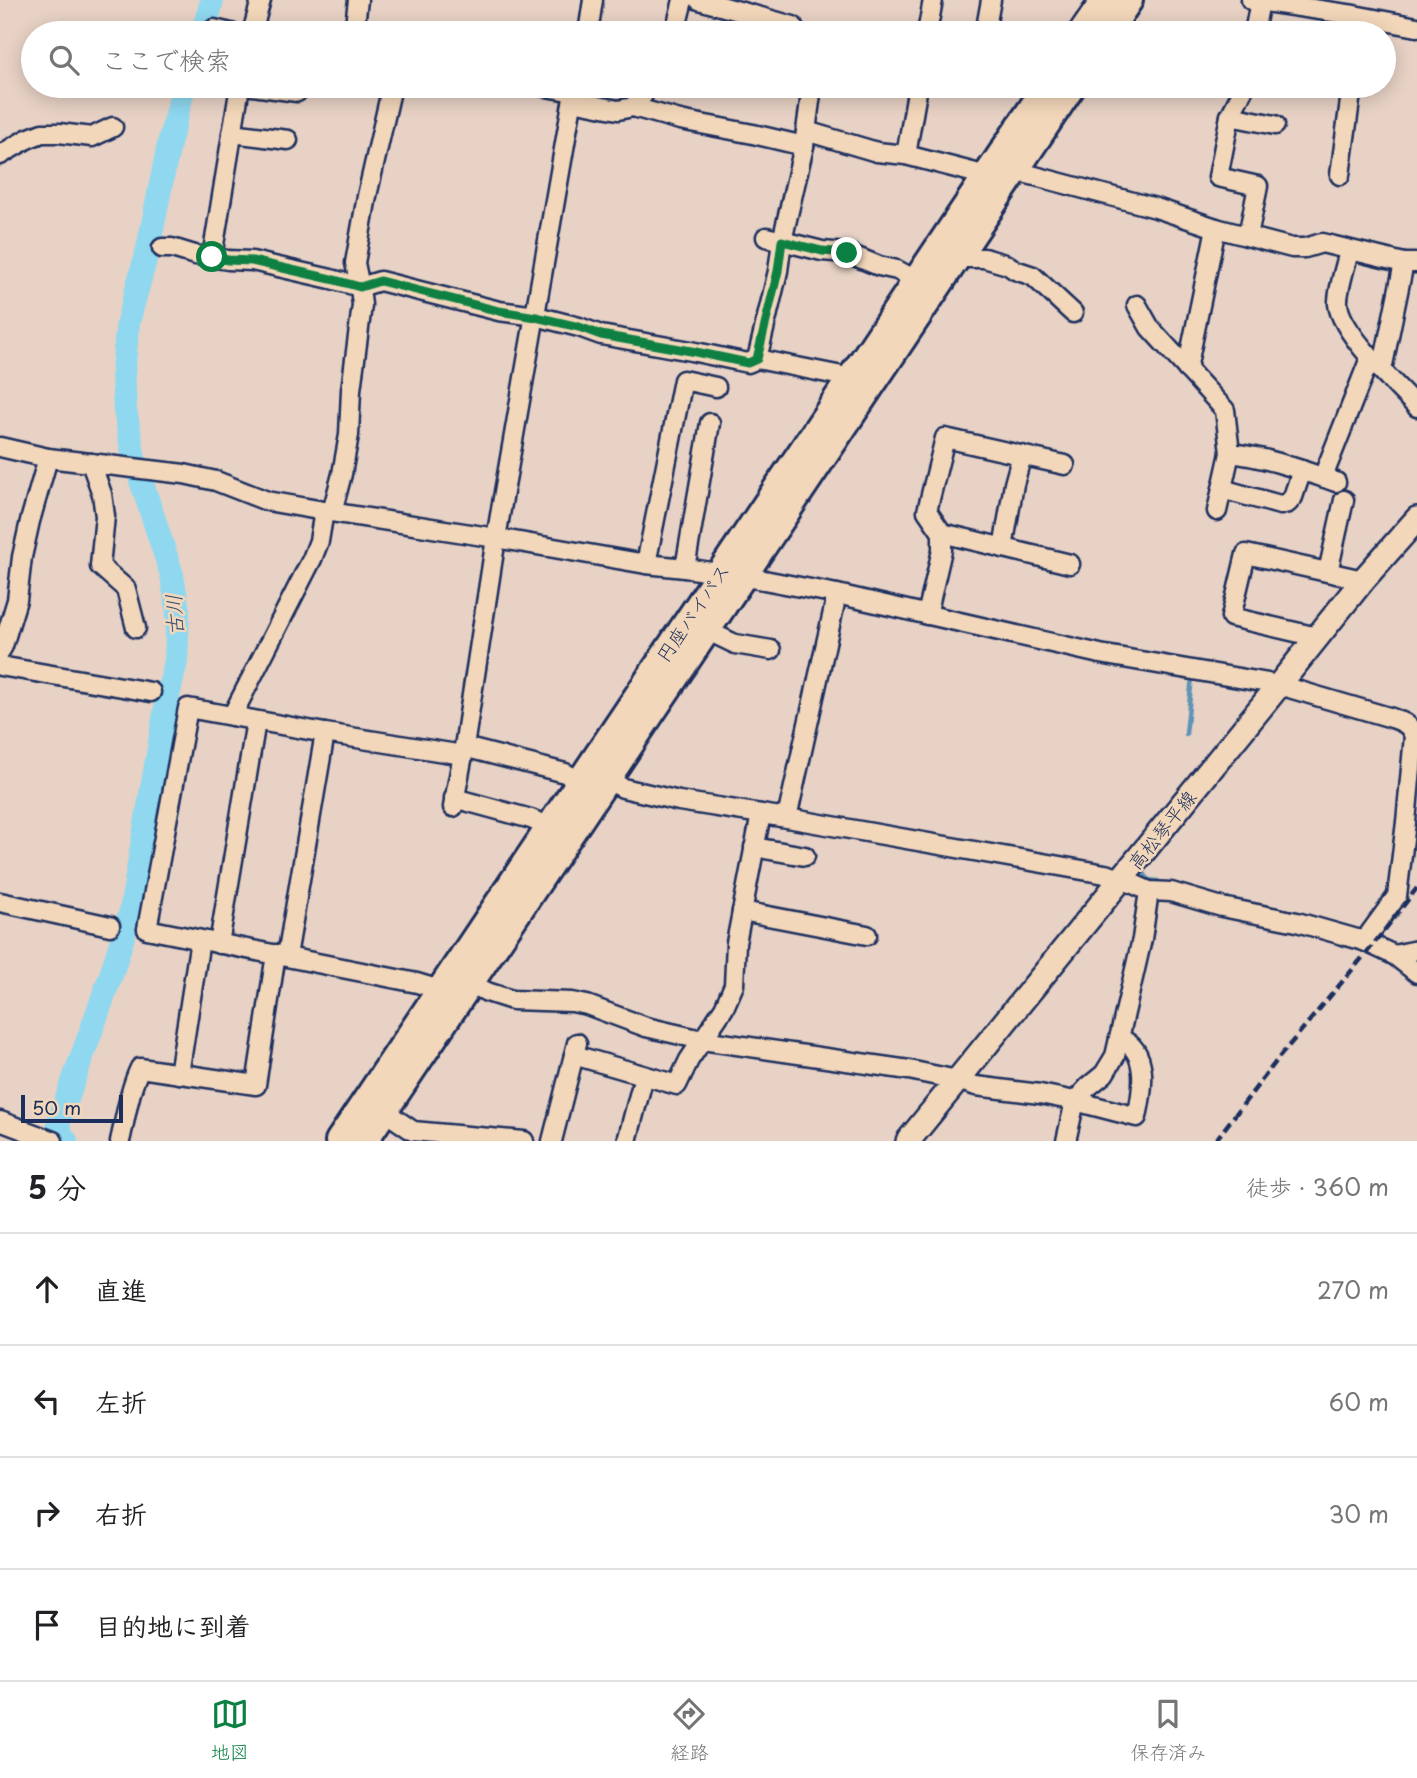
<!DOCTYPE html>
<html lang="ja">
<head>
<meta charset="utf-8">
<style>
	:root { --surface:#fff; --page:#f2f2f2; --text:#202124; --muted:#757577; --line:#e0e0e0; --accent:#0b8043 }
	body { margin:0; font-family:"Playpen Sans","Klee One",sans-serif; background:var(--page); color:var(--text) }
	.scale { position:absolute; left:21px; bottom:18px; width:102px; box-sizing:border-box; padding-left:7px; border:4px solid #1b2f5e; border-top:0; font-size:19px; line-height:24px; white-space:nowrap; color:#1b2f5e; -webkit-text-stroke:5px #f3d7ba; paint-order:stroke }
	.stop { position:absolute; width:21px; height:21px; margin:-16px; border:5px solid #0b8043; border-radius:50%; background:#fff }
	.stop.end { background:#0b8043; border-color:#fff; box-shadow:0 2px 7px #0008 }
	.list { margin:0; padding:0; list-style:none }
	h2 { display:flex; justify-content:space-between; align-items:center; height:91px; margin:0; padding:0 28px; font-size:30px }
	h2 small { font-size:23px; font-weight:400; color:var(--muted) }
	.list li { display:grid; grid-template-columns:46px 1fr auto; gap:21px; align-items:center; box-sizing:border-box; height:112px; padding:0 28px; border-top:2px solid var(--line) }
	.list b { display:block; font-size:26px; white-space:nowrap }
	.list em { font-size:23px; font-style:normal; color:var(--muted) }
	.icon { flex:none; width:38px; height:38px; fill:none; stroke:currentColor; stroke-width:2; stroke-linecap:round; stroke-linejoin:round }
	.map { position:relative; flex:none; width:1417px; height:1141px; overflow:hidden }
	.search { position:absolute; background:var(--surface); box-shadow:0 4px 18px #0003; left:21px; right:21px; top:21px; height:77px; display:flex; align-items:center; gap:18px; box-sizing:border-box; padding:0 24px; border-radius:38px; color:var(--muted); font-size:26px }
	.sheet { height:539px; background:var(--surface) }
	nav { display:flex; justify-content:space-around; align-items:center; box-sizing:border-box; height:98px; border-top:2px solid var(--line); background:var(--surface); font-size:19px; color:var(--muted) }
	nav a { display:grid; justify-items:center; gap:4px }
	nav .on { color:var(--accent) }
	.map>svg:first-child { display:block }
	.lines { fill:none; stroke-linecap:round; stroke-linejoin:round }
	.stream { stroke:#6194b6; stroke-width:4.5 }
	.river { stroke:#8fd8f0; stroke-width:24 }
	.minor-casing { stroke:#1b2f5e; stroke-width:23 }
	.major-casing { stroke:#1b2f5e; stroke-width:28 }
	.highway-casing { stroke:#1b2f5e; stroke-width:32 }
	.minor { stroke:#f3d7ba; stroke-width:18 }
	.major { stroke:#f3d7ba; stroke-width:23 }
	.highway { stroke:#f3d7ba; stroke-width:26 }
	.rail { stroke:#1b2f5e; stroke-width:4.5; stroke-dasharray:10 5; stroke-linecap:butt }
	.route { stroke:#0b8043; stroke-width:9 }
	.labels { text-anchor:middle; stroke-width:5; stroke-linejoin:round; paint-order:stroke }
	.street-label { font-size:19px; fill:#1b2f5e; stroke:#f3d7ba }
	.water-label { font-size:21px; font-style:italic; fill:#2c4874; stroke:#f3d7ba }
</style>
</head>
<body>
<div class="map">
<svg width="1417" height="1141" viewBox="0 0 1417 1141">
	<rect width="100%" height="100%" fill="#e8d2c5"/>
	<filter id="ink" filterUnits="userSpaceOnUse"><feTurbulence type="fractalNoise" baseFrequency=".0143" numOctaves="2"/><feDisplacementMap in="SourceGraphic" scale="14" xChannelSelector="R" yChannelSelector="G"/><feConvolveMatrix kernelMatrix="1 2 1 2 8 2 1 2 1" color-interpolation-filters="sRGB"/></filter>
	<g filter="url(#ink)">
		<g class="lines">
			<!-- stream -->
			<g class="stream">
				<path d="M1186 734 1192 677"/>
				<path d="M1143 872 1149 880 1158 881"/>
			</g>
			<!-- river -->
			<g class="river">
				<path d="M202 33 209 12 212 0"/>
				<path d="M66 1141 62 1137 58 1124 111 975 131 911 168 696 176 661 178 611 172 575 134 459 125 410 123 373 128 322 148 249 169 144 184 86"/>
			</g>
			<!-- minor casing -->
			<g class="minor-casing">
				<g id="minor">
					<path d="M699 0 793 26"/>
					<path d="M1251 0 1354 15 1417 27"/>
					<path d="M677 24 683 0"/>
					<path d="M214 29 231 33"/>
					<path d="M252 33 261 0"/>
					<path d="M354 33 358 0"/>
					<path d="M588 33 593 0"/>
					<path d="M927 33 933 0"/>
					<path d="M985 33 991 0"/>
					<path d="M1254 33 1260 1"/>
					<path d="M253 86 297 92"/>
					<path d="M540 86 574 92"/>
					<path d="M1245 86 1230 116 1218 177 1258 186 1248 236"/>
					<path d="M573 101 618 110 633 107 680 120 753 134 804 146"/>
					<path d="M633 107 643 95 646 86"/>
					<path d="M1230 116 1275 125"/>
					<path d="M806 131 877 152 906 155 987 176"/>
					<path d="M232 133 288 140"/>
					<path d="M0 155 27 139 42 133H59L92 137 113 127"/>
					<path d="M906 155 918 86"/>
					<path d="M1016 171 1156 208 1216 228 1292 248H1305L1322 243 1404 263H1417"/>
					<path d="M1340 175 1352 86"/>
					<path d="M766 237 822 251 847 253 879 266 897 270 917 281"/>
					<path d="M162 248H172L195 255 228 260 252 261 331 279 360 287 380 281 499 311 536 316 579 327 601 335 691 351 748 363 757 359 852 378"/>
					<path d="M1349 251C1346 265 1337 291 1338 304 1340 331 1397 387 1417 407"/>
					<path d="M212 257 240 86"/>
					<path d="M958 258H984L1008 265 1015 270 1033 276 1073 313"/>
					<path d="M1137 305 1150 328 1225 410 1230 453 1217 511"/>
					<path d="M757 359 778 271 782 241 804 146 812 86"/>
					<path d="M1187 369 1216 228"/>
					<path d="M1382 370 1404 263"/>
					<path d="M0 447 48 458 184 474 216 481 267 501 324 511 496 538 646 564 685 568 764 580 837 594 1100 654 1279 685 1392 718C1403 722 1410 724 1414 736L1406 822 1397 896 1364 941"/>
					<path d="M1230 453C1267 457 1301 470 1336 482"/>
					<path d="M91 463 102 494 105 516 100 566 126 589 136 628"/>
					<path d="M1323 477 1370 358"/>
					<path d="M1222 489 1280 505 1288 503 1293 497 1302 470"/>
					<path d="M332 512 342 474 349 435 351 390 362 305 360 287 355 263 367 196 390 95 389 86"/>
					<path d="M942 533 1070 564"/>
					<path d="M1003 548 1014 484 1022 455"/>
					<path d="M646 564 683 380 716 387"/>
					<path d="M685 568 710 423"/>
					<path d="M1328 572 1344 500"/>
					<path d="M927 615 942 550V533L927 511 945 438 1065 465"/>
					<path d="M706 630 735 644 771 650"/>
					<path d="M1317 637 1231 617 1246 554 1363 580"/>
					<path d="M0 651 3 646 17 600 22 557 30 521 48 458"/>
					<path d="M0 666 151 692"/>
					<path d="M232 716 312 559 319 541 324 511"/>
					<path d="M464 747 496 538 575 86"/>
					<path d="M606 779 623 788 679 801 787 818 1105 874 1122 879 1149 891 1171 892 1222 907 1297 922 1364 941 1394 955 1417 973"/>
					<path d="M454 798 531 819 549 827"/>
					<path d="M453 807 463 755"/>
					<path d="M787 818 837 594"/>
					<path d="M754 847 805 856"/>
					<path d="M0 902 110 926"/>
					<path d="M742 911 867 935"/>
					<path d="M219 944 256 721"/>
					<path d="M1394 955 1417 950"/>
					<path d="M287 956 325 733"/>
					<path d="M470 983 487 992 512 1000 572 1002 587 1005 646 1027 702 1040 909 1070 957 1080 976 1086 1040 1094 1075 1101 1137 1117C1143 1090 1150 1050 1119 1038"/>
					<path d="M440 990 417 983 147 929 188 708 325 733 463 755 464 747 565 773 580 781"/>
					<path d="M574 1055 677 1085 689 1060 724 1008 734 985 736 943 761 814"/>
					<path d="M179 1074 200 940"/>
					<path d="M384 1111 413 1131 524 1141"/>
					<path d="M0 1121 53 1141"/>
					<path d="M120 1141C126 1116 129 1091 140 1068L256 1085 276 954"/>
					<path d="M552 1141 577 1043"/>
					<path d="M627 1141 644 1076"/>
					<path d="M1066 1141 1075 1101 1088 1087 1104 1074 1115 1056 1142 939 1149 891"/>
				</g>
			</g>
			<!-- major casing -->
			<g class="major-casing">
				<path id="major" d="M908 1141 1271 695 1363 580 1417 519"/>
			</g>
			<!-- highway casing -->
			<g class="highway-casing">
				<g id="highway">
					<path d="M1082 33 1105 0"/>
					<path d="M1107 33 1129 0"/>
					<path d="M339 1141 1047 86"/>
					<path d="M364 1141 1072 86"/>
				</g>
			</g>
			<!-- minor -->
			<use href="#minor" class="minor"/>
			<!-- major -->
			<use href="#major" class="major"/>
			<!-- highway -->
			<use href="#highway" class="highway"/>
			<!-- rail -->
			<path class="rail" d="M1215 1141 1281 1055 1373 945 1417 888"/>
		</g>
	</g>
	<g class="lines" filter="url(#ink)">
		<!-- route -->
		<path class="route" d="M212 257 228 260 252 261 331 279 360 287 380 281 499 311 536 317 579 327 601 335 691 351 748 363 757 359 778 271 782 241 822 251 847 253"/>
	</g>
	<g class="labels">
		<!-- street labels -->
		<g class="street-label">
			<text transform="translate(693 613) rotate(-56)" y="7">円座バイパス</text>
			<text transform="translate(1162 830) rotate(-51)" y="7">高松琴平線</text>
		</g>
		<!-- water labels -->
		<g class="water-label">
			<text transform="translate(175 615) rotate(-93)" y="7">古川</text>
		</g>
	</g>
</svg>
<div class="scale">50 m</div>
<div class="stop" style="left:212px;top:257px"></div>
<div class="stop end" style="left:847px;top:253px"></div>
<div class="search"><svg class="icon" aria-label="search" viewBox="0 0 24 24"><circle cx="10" cy="10" r="6"/><path d="M15 15l6 6"/></svg>ここで検索</div>
</div>
<section class="sheet">
<h2>5 分<small>徒歩 · 360 m</small></h2>
<ul class="list">
<li><svg class="icon" aria-label="ahead" viewBox="0 0 24 24"><path d="M12 20V5M6 11l6-6 6 6"/></svg><div><b>直進</b></div><em>270 m</em></li>
<li><svg class="icon" aria-label="left" viewBox="0 0 24 24"><path d="M17 20v-9H6M10 6l-5 5 5 5"/></svg><div><b>左折</b></div><em>60 m</em></li>
<li><svg class="icon" aria-label="right" viewBox="0 0 24 24"><path d="M7 20v-9h11M14 6l5 5-5 5"/></svg><div><b>右折</b></div><em>30 m</em></li>
<li><svg class="icon" aria-label="arrive" viewBox="0 0 24 24"><path d="M6 21V4h12l-3 4 3 4H6"/></svg><div><b>目的地に到着</b></div></li>
</ul>
</section>
<nav>
<a class="on"><svg class="icon" aria-label="map" viewBox="0 0 24 24"><path d="M3 6l6-2 6 2 6-2v14l-6 2-6-2-6 2zM9 4v14M15 6v14"/></svg>地図</a>
<a><svg class="icon" aria-label="directions" viewBox="0 0 24 24"><path d="M12 3l9 9-9 9-9-9zM9 14v-3h6M13 9l2 2-2 2"/></svg>経路</a>
<a><svg class="icon" aria-label="saved" viewBox="0 0 24 24"><path d="M7 4h10v16l-5-4-5 4z"/></svg>保存済み</a>
</nav>
</body>
</html>
